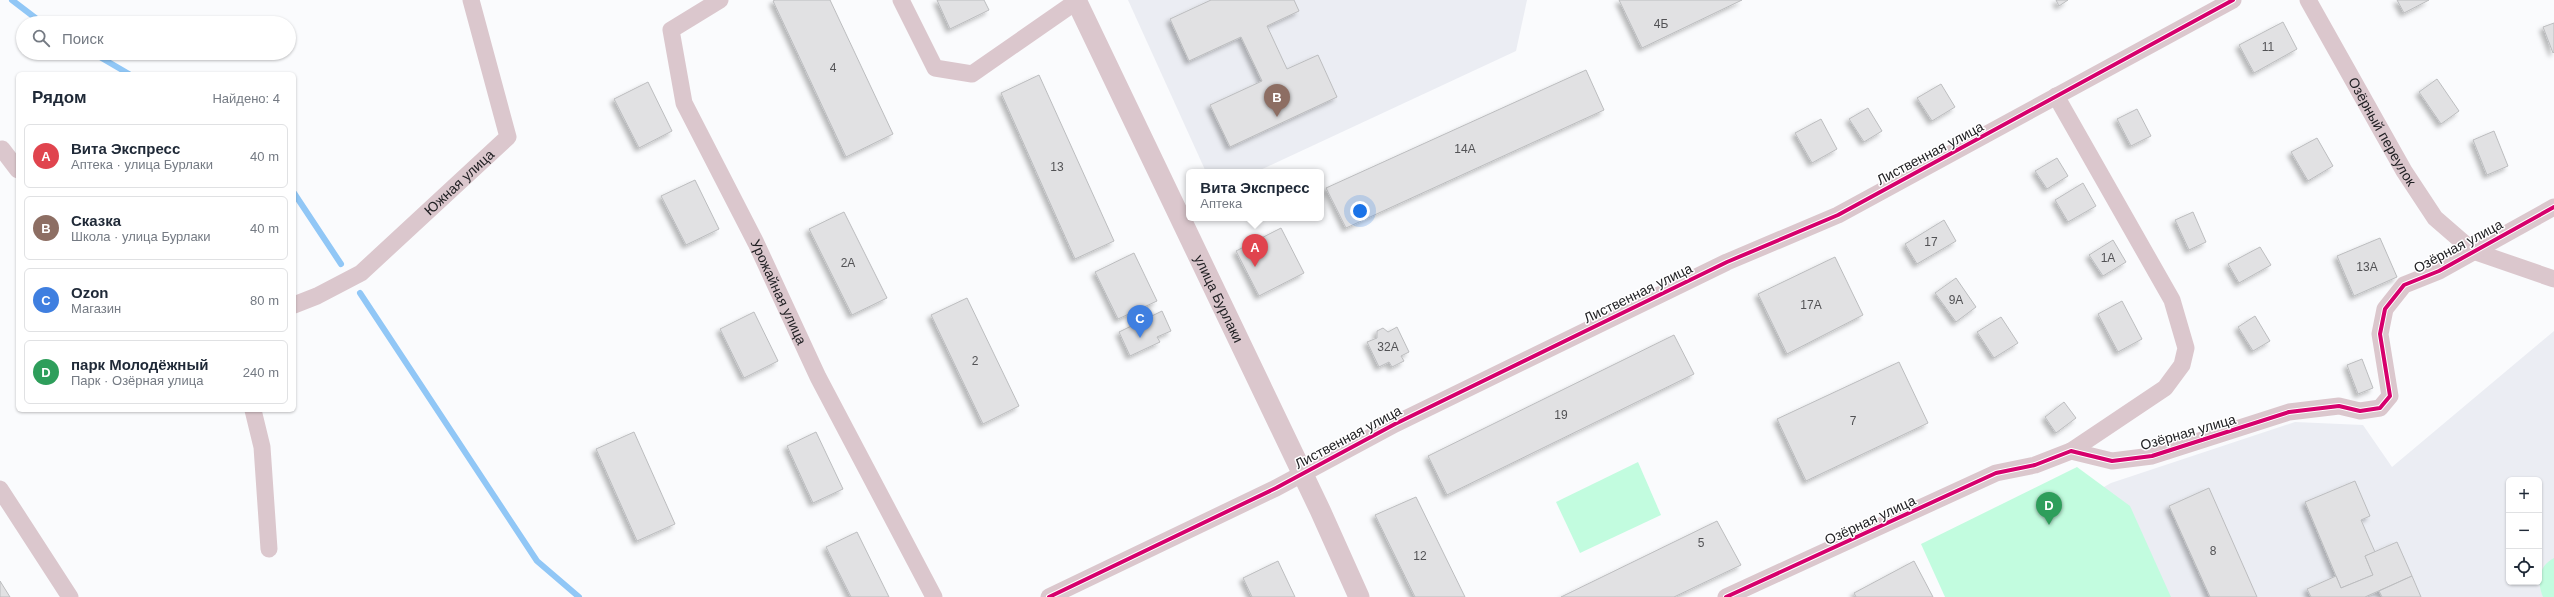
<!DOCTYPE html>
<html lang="ru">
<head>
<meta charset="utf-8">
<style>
	:root { --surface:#fff; --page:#f6f6f7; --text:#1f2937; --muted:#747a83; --line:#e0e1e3; --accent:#6d6d70 }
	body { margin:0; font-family:Arial,sans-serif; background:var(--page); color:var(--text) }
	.controls { position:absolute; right:12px; bottom:12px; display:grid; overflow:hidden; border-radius:6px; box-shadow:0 1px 3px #0004 }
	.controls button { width:36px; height:36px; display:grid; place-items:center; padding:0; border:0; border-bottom:1px solid var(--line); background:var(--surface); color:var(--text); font:20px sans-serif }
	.you { position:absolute; left:1360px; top:211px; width:14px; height:14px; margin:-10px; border:3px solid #fff; border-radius:50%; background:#1a73e8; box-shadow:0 0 0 6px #1a73e833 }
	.badge { display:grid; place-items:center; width:26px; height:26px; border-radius:50%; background:var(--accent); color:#fff; font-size:13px; font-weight:700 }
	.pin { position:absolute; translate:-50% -33px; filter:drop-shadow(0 1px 2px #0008) }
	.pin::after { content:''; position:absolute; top:21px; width:14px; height:12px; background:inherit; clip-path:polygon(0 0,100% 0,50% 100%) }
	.popup { position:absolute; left:1186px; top:169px; width:138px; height:52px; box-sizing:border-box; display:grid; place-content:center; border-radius:6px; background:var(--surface); filter:drop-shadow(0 1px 3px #0005); font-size:13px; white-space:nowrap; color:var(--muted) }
	.popup b { font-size:15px; color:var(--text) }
	.popup::after { content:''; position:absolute; left:50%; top:100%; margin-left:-8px; border:8px solid transparent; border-top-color:var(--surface) }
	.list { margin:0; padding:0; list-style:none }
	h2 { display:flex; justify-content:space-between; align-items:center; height:52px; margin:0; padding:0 16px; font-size:17px }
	h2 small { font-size:13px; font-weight:400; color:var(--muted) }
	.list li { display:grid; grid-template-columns:26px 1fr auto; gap:12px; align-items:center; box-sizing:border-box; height:64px; margin:0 8px 8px; padding:0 8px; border:1px solid var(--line); border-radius:6px }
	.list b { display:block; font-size:15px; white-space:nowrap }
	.list p { margin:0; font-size:13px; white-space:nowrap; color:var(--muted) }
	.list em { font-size:13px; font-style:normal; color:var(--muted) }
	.icon { flex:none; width:22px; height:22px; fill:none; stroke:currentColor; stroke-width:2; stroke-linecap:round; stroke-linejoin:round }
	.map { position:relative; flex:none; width:2554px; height:597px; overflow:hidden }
	.search { position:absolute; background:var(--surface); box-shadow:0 1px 3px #0004; left:16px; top:16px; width:280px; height:44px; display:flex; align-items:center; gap:10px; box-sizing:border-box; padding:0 14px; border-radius:22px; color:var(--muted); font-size:15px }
	.panel { position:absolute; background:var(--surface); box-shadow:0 1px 3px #0004; left:16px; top:72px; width:280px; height:340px; border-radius:6px }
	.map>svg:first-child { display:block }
	.built { fill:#ebedf3; fill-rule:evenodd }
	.green { fill:#c2fcdf }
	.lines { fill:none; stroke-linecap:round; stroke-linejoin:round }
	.stream { stroke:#91c7f6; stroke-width:6 }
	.building { fill:#e1e1e3; stroke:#bcbdbf; filter:url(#shadow) }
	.minor { stroke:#dbc7cd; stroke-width:17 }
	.tertiary { stroke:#dbc7cd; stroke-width:21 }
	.cycleway-casing { stroke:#fff; stroke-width:6 }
	.cycleway { stroke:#d6006c; stroke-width:4 }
	.labels { text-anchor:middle; stroke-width:3; stroke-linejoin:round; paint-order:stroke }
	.number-label { font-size:12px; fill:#525255 }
	.street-label { font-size:14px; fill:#212124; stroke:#fff }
</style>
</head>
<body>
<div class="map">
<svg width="2554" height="597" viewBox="0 0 2554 597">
	<defs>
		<filter id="shadow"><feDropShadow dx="-3.5" dy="3.5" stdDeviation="2" flood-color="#0004"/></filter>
	</defs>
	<rect width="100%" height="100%" fill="#fafbfd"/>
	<!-- built -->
	<g class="built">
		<path d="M1128 0H1527L1516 51 1256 172H1206Z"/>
		<path d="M2554 331V597H2142L2097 491 2111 483 2295 422 2363 425 2392 467ZM2509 480H2539V582H2509Z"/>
	</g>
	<!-- green -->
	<g class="green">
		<path d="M1638 462 1661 515 1580 553 1556 502Z"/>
		<path d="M2077 467 2130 506 2171 597H1945L1921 544Z"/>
		<path d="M2554 558V597H2543C2537 583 2538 566 2554 558Z"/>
	</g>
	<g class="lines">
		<!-- stream -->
		<g class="stream">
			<path d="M12 0 42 23"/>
			<path d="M93 53 129 74"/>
			<path d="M294 193 341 264"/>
			<path d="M360 293 537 561 579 597"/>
		</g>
	</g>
	<!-- building -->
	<g class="building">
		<path d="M775 0H830L893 134 846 157 773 1Z"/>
		<path d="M937 0H984L989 10 950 29Z"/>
		<path d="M1211 0H1294L1299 11 1267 26 1287 69 1318 55 1337 97 1230 147 1210 105 1262 81 1241 37 1189 61 1170 19Z"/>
		<path d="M1619 0H1742L1642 48Z"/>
		<path d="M2056 0H2068L2059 6Z"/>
		<path d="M2397 0H2429L2404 13Z"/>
		<path d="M2283 22 2297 49 2254 73 2239 45Z"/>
		<path d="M2554 23V52L2553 53 2543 27Z"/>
		<path d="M1586 70 1604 110 1346 228 1326 188Z"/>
		<path d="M1039 75 1114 241 1075 259 1001 93Z"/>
		<path d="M2437 79 2459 111 2441 124 2419 92Z"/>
		<path d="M648 82 672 131 639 148 614 99Z"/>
		<path d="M1941 84 1955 107 1932 121 1917 98Z"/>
		<path d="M1868 108 1882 131 1864 142 1849 119Z"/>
		<path d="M2137 109 2151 136 2131 146 2117 119Z"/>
		<path d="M1821 119 1837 149 1812 163 1795 133Z"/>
		<path d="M2494 131 2508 166 2487 175 2473 140Z"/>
		<path d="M2317 138 2333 166 2308 181 2291 152Z"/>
		<path d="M2057 158 2068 176 2047 189 2035 171Z"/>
		<path d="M695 180 719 229 686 245 661 196Z"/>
		<path d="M2083 183 2096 206 2068 222 2055 200Z"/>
		<path d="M844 212 887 298 852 315 809 229Z"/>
		<path d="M2193 212 2206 242 2189 250 2175 220Z"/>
		<path d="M1944 220 1956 241 1917 264 1905 244Z"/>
		<path d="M1281 228 1304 273 1259 296 1236 251Z"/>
		<path d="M2380 238 2397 277 2354 296 2337 256Z"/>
		<path d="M2113 240 2126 262 2103 276 2089 255Z"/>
		<path d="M2260 247 2271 265 2239 283 2228 264Z"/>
		<path d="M1134 253 1157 301 1118 319 1095 272Z"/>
		<path d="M1835 257 1863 315 1787 354 1758 294Z"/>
		<path d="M1956 278 1976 307 1956 322 1935 293Z"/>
		<path d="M967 298 1019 406 983 424 931 315Z"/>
		<path d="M2122 301 2142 339 2118 352 2098 314Z"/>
		<path d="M1162 311 1171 331 1157 337 1160 342 1130 356 1119 332Z"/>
		<path d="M754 312 778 361 744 378 720 329Z"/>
		<path d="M2255 316 2270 341 2253 351 2238 327Z"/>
		<path d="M2001 317 2018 343 1994 358 1977 332Z"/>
		<path d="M1397 327 1409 352 1401 356 1404 361 1392 367 1389 362 1379 367 1367 342 1377 338V331L1383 328 1388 332Z"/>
		<path d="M1674 335 1694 374 1447 495 1428 456Z"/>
		<path d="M2362 359 2373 388 2358 394 2347 365Z"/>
		<path d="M1899 362 1928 423 1806 481 1777 419Z"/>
		<path d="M2064 402 2076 418 2056 433 2045 417Z"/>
		<path d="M634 432 675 524 637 541 596 449Z"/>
		<path d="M816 432 843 489 813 503 787 446Z"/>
		<path d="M2355 481 2370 516 2361 520 2375 552 2365 556 2373 575 2341 588 2305 502Z"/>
		<path d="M2209 488 2257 597H2210L2169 506Z"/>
		<path d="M1416 497 1465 597H1415L1375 515Z"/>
		<path d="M1717 521 1741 565 1674 597H1561Z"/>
		<path d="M857 532 889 597H851L826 547Z"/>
		<path d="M2397 542 2412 576 2365 597H2311L2307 589 2336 576 2341 588 2373 575 2365 556Z"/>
		<path d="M1278 561 1295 597H1252L1243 578Z"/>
		<path d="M1914 561 1933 597H1856L1854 593Z"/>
		<path d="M2412 576 2421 597H2382L2379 591Z"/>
		<path d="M0 581 10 597H0Z"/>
	</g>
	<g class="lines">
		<!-- minor -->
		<g class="minor">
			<path id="s1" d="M720 0 671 30 684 103 756 243 818 377 934 597"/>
			<path d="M901 0 935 68 972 74 1077 1"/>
			<path id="s2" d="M2308 0 2404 171 2435 218 2473 251 2554 279"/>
			<path d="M2056 96 2172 300 2186 348 2182 365 2165 388 2071 451"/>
			<path d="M2 149 18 170"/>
			<path id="s3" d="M294 305 317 296 361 273 508 137 471 0"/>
			<path d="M253 410 262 447 269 549"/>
			<path d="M0 489 70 597"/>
			<path d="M1049 597 1276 488 1395 424 1727 262 1838 215 2233 0"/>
			<path d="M1726 597 1996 473 2035 465 2071 451 2112 461 2152 456 2289 412 2339 406 2360 411 2380 408 2390 396 2380 334 2385 309 2404 285 2439 271 2554 207"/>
		</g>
		<!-- tertiary -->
		<path class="tertiary" id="s4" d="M1076 0 1320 510 1359 597"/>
		<!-- cycleway casing -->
		<g class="cycleway-casing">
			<g id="cycleway">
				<path d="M1049 597 1276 488 1395 424 1727 262 1838 215 2233 0"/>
				<path d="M1726 597 1996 473 2035 465 2071 451 2112 461 2152 456 2289 412 2339 406 2360 411 2380 408 2390 396 2380 334 2385 309 2404 285 2439 271 2554 207"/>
			</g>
		</g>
		<!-- cycleway -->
		<use href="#cycleway" class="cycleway"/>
	</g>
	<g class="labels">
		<!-- number labels -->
		<g class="number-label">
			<text x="1661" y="28">4Б</text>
			<text x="2268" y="51">11</text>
			<text x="833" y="72">4</text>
			<text x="1465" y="153">14А</text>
			<text x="1057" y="171">13</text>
			<text x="1931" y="246">17</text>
			<text x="2108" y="262">1А</text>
			<text x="848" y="267">2А</text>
			<text x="2367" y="271">13А</text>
			<text x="1956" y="304">9А</text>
			<text x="1811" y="309">17А</text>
			<text x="1388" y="351">32А</text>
			<text x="975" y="365">2</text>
			<text x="1561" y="419">19</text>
			<text x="1853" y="425">7</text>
			<text x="1701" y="547">5</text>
			<text x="2213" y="555">8</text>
			<text x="1420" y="560">12</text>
		</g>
		<!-- street labels -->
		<g class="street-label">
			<text dy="5" stroke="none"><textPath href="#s2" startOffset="151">Озёрный переулок</textPath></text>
			<text transform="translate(1930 153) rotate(-28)" y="5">Лиственная улица</text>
			<text dy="5" stroke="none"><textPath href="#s3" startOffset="208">Южная улица</textPath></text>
			<text transform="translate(2458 246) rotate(-28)" y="5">Озёрная улица</text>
			<text dy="5" stroke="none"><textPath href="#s1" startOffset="343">Урожайная улица</textPath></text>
			<text transform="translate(1638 293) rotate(-26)" y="5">Лиственная улица</text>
			<text dy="5" stroke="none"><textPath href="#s4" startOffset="331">улица Бурлаки</textPath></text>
			<text transform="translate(2188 432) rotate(-16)" y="5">Озёрная улица</text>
			<text transform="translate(1348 437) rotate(-28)" y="5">Лиственная улица</text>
			<text transform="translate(1870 520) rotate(-25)" y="5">Озёрная улица</text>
		</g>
	</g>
</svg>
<div class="controls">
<button>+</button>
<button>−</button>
<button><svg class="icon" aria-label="locate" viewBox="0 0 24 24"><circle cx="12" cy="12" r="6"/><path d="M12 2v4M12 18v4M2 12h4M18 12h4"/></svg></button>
</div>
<div class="you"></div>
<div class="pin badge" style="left:1255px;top:267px;background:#e0444e">A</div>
<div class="popup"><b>Вита Экспресс</b>Аптека</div>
<div class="pin badge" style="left:1277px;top:117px;background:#8d6e63">B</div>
<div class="pin badge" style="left:1140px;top:338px;background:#3f7fe0">C</div>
<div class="pin badge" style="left:2049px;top:525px;background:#2e9e5b">D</div>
<div class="search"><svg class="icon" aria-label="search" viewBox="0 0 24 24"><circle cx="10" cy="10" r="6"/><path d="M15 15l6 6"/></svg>Поиск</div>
<section class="panel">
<h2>Рядом<small>Найдено: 4</small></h2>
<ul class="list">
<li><span class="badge" style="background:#e0444e">A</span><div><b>Вита Экспресс</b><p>Аптека · улица Бурлаки</p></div><em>40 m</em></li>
<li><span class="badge" style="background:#8d6e63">B</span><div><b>Сказка</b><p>Школа · улица Бурлаки</p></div><em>40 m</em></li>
<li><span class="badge" style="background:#3f7fe0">C</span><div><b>Ozon</b><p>Магазин</p></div><em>80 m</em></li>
<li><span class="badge" style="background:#2e9e5b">D</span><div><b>парк Молодёжный</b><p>Парк · Озёрная улица</p></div><em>240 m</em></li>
</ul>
</section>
</div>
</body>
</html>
